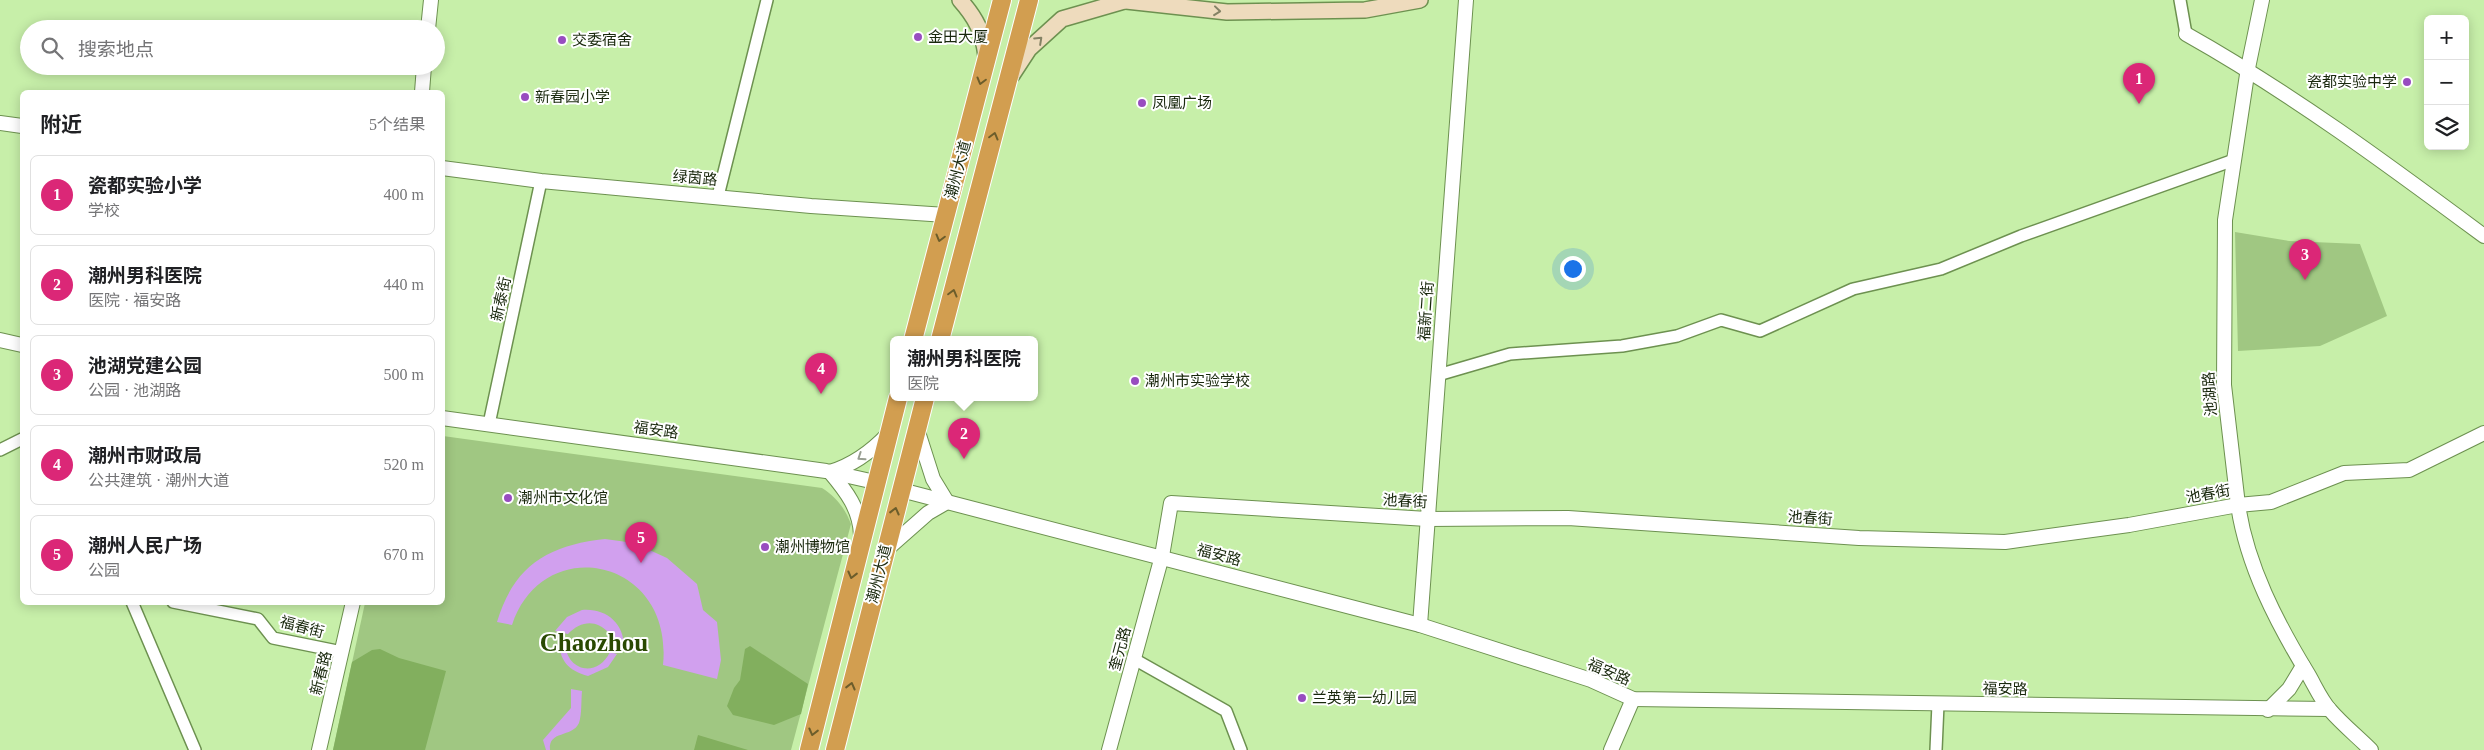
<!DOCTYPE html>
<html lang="zh">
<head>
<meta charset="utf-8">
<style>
	:root { --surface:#fff; --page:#f6f6f6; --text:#202124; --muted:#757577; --line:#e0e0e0; --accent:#db2777 }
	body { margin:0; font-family:"Times New Roman","Noto Sans SC",serif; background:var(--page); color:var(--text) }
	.controls { position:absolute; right:15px; top:15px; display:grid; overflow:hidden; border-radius:8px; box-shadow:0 2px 12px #0003 }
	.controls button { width:45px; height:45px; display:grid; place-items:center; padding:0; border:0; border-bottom:1px solid var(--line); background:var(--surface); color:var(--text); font:25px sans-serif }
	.you { position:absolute; left:1572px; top:268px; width:18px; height:18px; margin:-12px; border:4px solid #fff; border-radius:50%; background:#1a73e8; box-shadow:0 0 0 8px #1a73e833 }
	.badge { display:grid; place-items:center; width:32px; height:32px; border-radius:50%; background:var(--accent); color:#fff; font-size:16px; font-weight:700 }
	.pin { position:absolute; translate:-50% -41px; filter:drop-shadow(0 1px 2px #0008) }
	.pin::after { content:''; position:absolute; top:26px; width:18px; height:15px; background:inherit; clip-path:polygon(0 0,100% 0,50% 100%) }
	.popup { position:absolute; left:890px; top:336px; width:148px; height:65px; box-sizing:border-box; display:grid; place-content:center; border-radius:8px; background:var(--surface); filter:drop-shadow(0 1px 4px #0005); font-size:16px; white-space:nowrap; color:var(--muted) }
	.popup b { font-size:19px; color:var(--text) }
	.popup::after { content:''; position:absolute; left:50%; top:100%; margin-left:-10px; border:10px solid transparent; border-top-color:var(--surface) }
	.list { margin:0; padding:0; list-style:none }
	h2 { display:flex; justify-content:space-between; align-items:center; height:65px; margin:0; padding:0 20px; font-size:21px }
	h2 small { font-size:16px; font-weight:400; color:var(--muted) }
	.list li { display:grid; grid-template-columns:32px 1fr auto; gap:15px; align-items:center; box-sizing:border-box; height:80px; margin:0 10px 10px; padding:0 10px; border:1px solid var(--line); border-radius:8px }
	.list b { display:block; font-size:19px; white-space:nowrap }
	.list p { margin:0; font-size:16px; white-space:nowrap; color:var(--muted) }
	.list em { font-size:16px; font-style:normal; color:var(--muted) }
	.icon { flex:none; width:28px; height:28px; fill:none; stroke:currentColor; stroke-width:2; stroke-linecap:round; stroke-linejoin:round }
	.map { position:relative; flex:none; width:2484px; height:750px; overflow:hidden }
	.search { position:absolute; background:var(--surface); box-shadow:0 2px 12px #0003; left:20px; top:20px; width:425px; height:55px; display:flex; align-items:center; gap:12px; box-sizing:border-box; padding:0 18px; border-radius:28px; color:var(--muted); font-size:19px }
	.panel { position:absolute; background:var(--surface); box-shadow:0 2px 12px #0003; left:20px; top:90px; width:425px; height:515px; border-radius:8px }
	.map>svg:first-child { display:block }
	.green { fill:#a0c782 }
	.forest { fill:#82af5e }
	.water { fill:#d1a0ee }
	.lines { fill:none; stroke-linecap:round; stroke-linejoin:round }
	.minor-casing { stroke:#6d9150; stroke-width:14 }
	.tertiary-casing { stroke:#6d9150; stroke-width:16 }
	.secondary-casing { stroke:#6d9150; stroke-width:18 }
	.trunk-casing { stroke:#fff; stroke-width:20 }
	.minor { stroke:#fff; stroke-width:11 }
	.tertiary { stroke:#fff; stroke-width:14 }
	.secondary { stroke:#eedbbd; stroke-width:15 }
	.trunk { stroke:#d29e50; stroke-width:18 }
	.oneway { stroke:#848265 }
	.oneway2 { stroke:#6c5d2b }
	.oneway3 { stroke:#989e92 }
	.poi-dot { fill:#984dc0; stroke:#fff; stroke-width:2 }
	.labels { text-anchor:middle; stroke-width:4; stroke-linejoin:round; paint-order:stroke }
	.poi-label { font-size:15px; fill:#19280d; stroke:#fff; text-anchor:start }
	.street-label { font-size:15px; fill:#19280d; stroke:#fff }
	.town-label { font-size:25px; font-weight:bold; fill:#294902; stroke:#fff }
</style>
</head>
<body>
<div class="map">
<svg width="2484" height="750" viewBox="0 0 2484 750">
	<rect width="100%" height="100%" fill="#c7efa9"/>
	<!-- green -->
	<g class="green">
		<path d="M2235 232 2289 241 2360 244 2387 316 2320 346 2238 351Z"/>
		<path d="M443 436 822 488C836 497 845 508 851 524L791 750H333L365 603 442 602Z"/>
	</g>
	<!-- forest -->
	<g class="forest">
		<path d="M750 646 808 684 801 714 774 725 733 715 727 706 734 688 740 680 745 649Z"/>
		<path d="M380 649 399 658 446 671 425 750H333L352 662 372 650Z"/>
		<path d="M698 735 748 750H694Z"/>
	</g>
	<!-- water -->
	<g class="water">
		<path d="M605 539 634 543 667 558 697 584 703 610 717 622 721 660 717 679 663 665C674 558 543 531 512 625L497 622C514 565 549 545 605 539Z"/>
		<path d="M582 610C606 608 624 623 624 647L612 645 608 632C596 619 580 621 568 634L555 631 567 617Z"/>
		<path d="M560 640 565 641C565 671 597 679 610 652L617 654 608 667 588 676C569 671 558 660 560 640Z"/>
		<path d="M571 689 582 691C581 701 582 714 579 723 572 738 548 730 550 750H546L543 740 571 708Z"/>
	</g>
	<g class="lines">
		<!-- minor casing -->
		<g class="minor-casing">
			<g id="minor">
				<path d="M2180 0 2186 34"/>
				<path d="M718 196 767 0"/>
				<path d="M1438 375 1510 354 1622 346 1677 336 1721 320 1760 331 1853 289 1941 269 2021 236 2234 160"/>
				<path d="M489 424 541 181"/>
				<path d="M0 450 22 439"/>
				<path d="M132 602 195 750"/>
				<path d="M173 602 258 619 273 638 342 652"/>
				<path d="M1134 659 1226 711 1241 750"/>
				<path d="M1936 750 1938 704"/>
			</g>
		</g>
		<!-- tertiary casing -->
		<g class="tertiary-casing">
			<g id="tertiary">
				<path d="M2262 0 2248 68 2225 220 2224 385 2238 505C2247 566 2277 623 2308 674 2315 686 2321 700 2330 710 2342 724 2358 737 2371 750"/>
				<path d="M428 29 431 0"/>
				<path d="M2186 34C2291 93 2387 164 2484 236"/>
				<path d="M422 92 424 66"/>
				<path d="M0 123 22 126"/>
				<path d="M442 168 541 181 811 206 946 215"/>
				<path d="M0 340 22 345"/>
				<path d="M442 418 826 471 875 482"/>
				<path d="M901 490 1420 625 1591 680 1633 699 2329 709"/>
				<path d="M861 535C860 509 846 491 830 472 853 465 871 452 888 434"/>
				<path d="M886 550 928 513 947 502 933 479 917 429"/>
				<path d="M1420 625 1466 0"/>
				<path d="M2268 710 2289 689 2303 666"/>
				<path d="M319 750 353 602"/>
				<path d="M1109 750 1162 556 1171 503 1427 519 1568 518 1859 538 2005 542 2129 525 2238 505 2271 502 2344 473 2409 470 2484 433"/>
				<path d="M1611 750 1633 699"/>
			</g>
		</g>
		<!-- secondary casing -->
		<g class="secondary-casing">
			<g id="secondary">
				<path d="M960 0C976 18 983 32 986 56"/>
				<path d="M1117 0 1227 12 1365 10 1420 0"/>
				<path d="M1012 75 1029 49 1062 19 1124 1"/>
			</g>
		</g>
		<!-- trunk casing -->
		<g class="trunk-casing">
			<g id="trunk">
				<path d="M913 340 1002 0"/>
				<path d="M940 340 1029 0"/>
				<path d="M809 750 898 398"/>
				<path d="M835 750 925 398"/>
			</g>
		</g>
		<!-- minor -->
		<use href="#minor" class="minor"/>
		<!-- tertiary -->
		<use href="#tertiary" class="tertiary"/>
		<!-- secondary -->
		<use href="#secondary" class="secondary"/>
		<!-- trunk -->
		<use href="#trunk" class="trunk"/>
	</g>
	<!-- one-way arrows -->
	<defs><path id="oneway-chevron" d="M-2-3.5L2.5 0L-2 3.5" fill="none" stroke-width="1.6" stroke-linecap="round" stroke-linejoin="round" transform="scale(1.25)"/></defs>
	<g class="oneway">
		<use href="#oneway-chevron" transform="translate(1217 11) rotate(6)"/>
		<use href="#oneway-chevron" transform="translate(1039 40) rotate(-43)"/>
	</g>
	<g class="oneway2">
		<use href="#oneway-chevron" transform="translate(981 81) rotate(105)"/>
		<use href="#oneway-chevron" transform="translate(994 136) rotate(-75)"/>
		<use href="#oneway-chevron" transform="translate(940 238) rotate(105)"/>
		<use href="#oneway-chevron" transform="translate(953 293) rotate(-75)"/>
		<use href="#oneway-chevron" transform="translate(895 511) rotate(-76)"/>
		<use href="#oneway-chevron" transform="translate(852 575) rotate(104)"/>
		<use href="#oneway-chevron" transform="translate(851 686) rotate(-76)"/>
		<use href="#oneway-chevron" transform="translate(813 732) rotate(104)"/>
	</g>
	<use class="oneway3" href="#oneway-chevron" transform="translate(861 457) rotate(146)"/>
	<!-- markers -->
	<g class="poi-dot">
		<circle cx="918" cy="37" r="5"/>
		<circle cx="562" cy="40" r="5"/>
		<circle cx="2407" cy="82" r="5"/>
		<circle cx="525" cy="97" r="5"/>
		<circle cx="1142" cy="103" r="5"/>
		<circle cx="1135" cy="381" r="5"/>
		<circle cx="508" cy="498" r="5"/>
		<circle cx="765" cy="547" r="5"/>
		<circle cx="1302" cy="698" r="5"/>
	</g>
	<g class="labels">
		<!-- poi labels -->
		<g class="poi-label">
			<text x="928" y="42">金田大厦</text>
			<text x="572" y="45">交委宿舍</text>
			<text x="2397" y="87" text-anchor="end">瓷都实验中学</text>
			<text x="535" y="102">新春园小学</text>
			<text x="1152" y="108">凤凰广场</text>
			<text x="1145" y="386">潮州市实验学校</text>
			<text x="518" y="503">潮州市文化馆</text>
			<text x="775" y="552">潮州博物馆</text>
			<text x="1312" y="703">兰英第一幼儿园</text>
		</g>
		<!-- street labels -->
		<g class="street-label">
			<text transform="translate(958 170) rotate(-75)" y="5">潮州大道</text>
			<text transform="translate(695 178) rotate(5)" y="5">绿茵路</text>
			<text transform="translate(501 299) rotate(-78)" y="5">新泰街</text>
			<text transform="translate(1426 311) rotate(-86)" y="5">福新二街</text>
			<text transform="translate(2210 394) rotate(-94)" y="5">池湖路</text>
			<text transform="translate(656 430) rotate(8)" y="5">福安路</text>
			<text transform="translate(2208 494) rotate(-10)" y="5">池春街</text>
			<text transform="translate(1405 501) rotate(3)" y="5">池春街</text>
			<text transform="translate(1810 518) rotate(4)" y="5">池春街</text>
			<text transform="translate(1219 555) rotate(15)" y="5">福安路</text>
			<text transform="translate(879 574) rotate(-76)" y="5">潮州大道</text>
			<text transform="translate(302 627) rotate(15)" y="5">福春街</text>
			<text transform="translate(1120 649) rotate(-75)" y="5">奎元路</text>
			<text transform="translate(1609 672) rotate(23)" y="5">福安路</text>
			<text transform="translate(321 673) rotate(-76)" y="5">新春路</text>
			<text transform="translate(2005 689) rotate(1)" y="5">福安路</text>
		</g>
		<!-- town labels -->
		<g class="town-label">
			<text x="594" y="651">Chaozhou</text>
		</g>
	</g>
</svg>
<div class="controls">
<button>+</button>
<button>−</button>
<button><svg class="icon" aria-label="layers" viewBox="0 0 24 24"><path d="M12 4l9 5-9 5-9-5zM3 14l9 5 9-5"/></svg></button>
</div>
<div class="you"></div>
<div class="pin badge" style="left:2139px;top:104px">1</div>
<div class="pin badge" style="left:964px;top:459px">2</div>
<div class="popup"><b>潮州男科医院</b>医院</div>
<div class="pin badge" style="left:2305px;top:280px">3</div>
<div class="pin badge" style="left:821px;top:394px">4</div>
<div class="pin badge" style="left:641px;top:563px">5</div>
<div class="search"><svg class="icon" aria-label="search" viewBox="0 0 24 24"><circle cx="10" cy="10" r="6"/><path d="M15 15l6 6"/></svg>搜索地点</div>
<section class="panel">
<h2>附近<small>5个结果</small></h2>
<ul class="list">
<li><span class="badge">1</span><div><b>瓷都实验小学</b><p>学校</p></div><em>400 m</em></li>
<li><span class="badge">2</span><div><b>潮州男科医院</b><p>医院 · 福安路</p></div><em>440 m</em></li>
<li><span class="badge">3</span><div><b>池湖党建公园</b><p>公园 · 池湖路</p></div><em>500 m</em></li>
<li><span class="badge">4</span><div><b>潮州市财政局</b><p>公共建筑 · 潮州大道</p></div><em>520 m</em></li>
<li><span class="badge">5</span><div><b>潮州人民广场</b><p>公园</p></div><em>670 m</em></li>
</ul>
</section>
</div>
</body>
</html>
